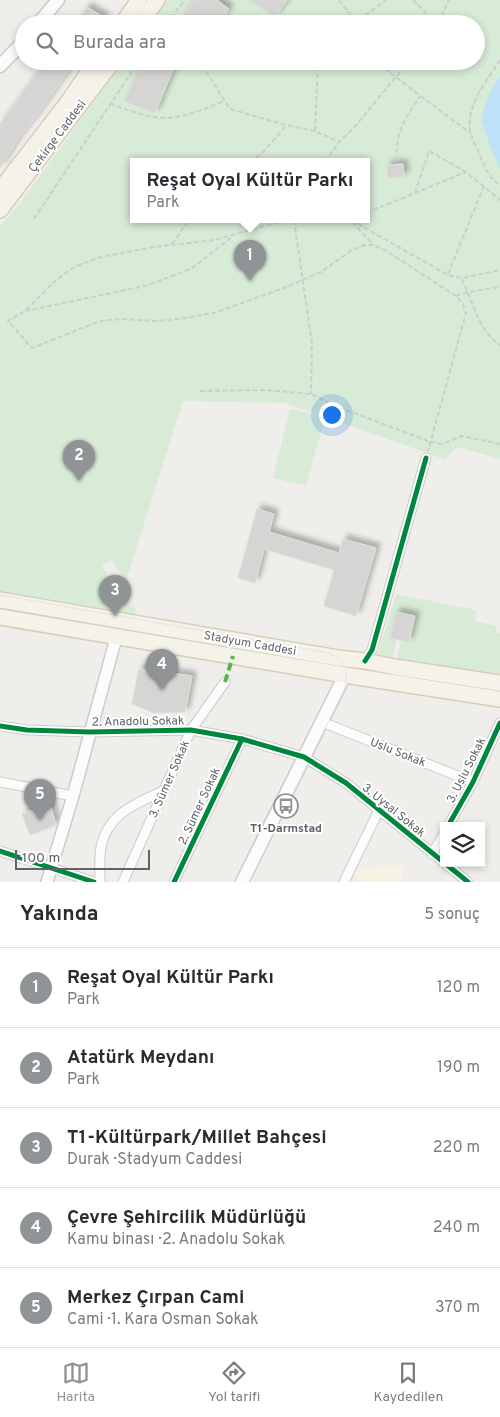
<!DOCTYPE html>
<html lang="tr">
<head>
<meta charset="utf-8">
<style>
	:root { --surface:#fff; --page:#f7f7f7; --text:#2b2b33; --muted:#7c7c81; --line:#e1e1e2; --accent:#919496 }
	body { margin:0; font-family:Overpass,sans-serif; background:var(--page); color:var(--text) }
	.controls { position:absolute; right:15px; bottom:15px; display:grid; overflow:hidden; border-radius:0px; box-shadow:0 2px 8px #0003 }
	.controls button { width:45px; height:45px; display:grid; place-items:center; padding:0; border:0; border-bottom:1px solid var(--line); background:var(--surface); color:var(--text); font:25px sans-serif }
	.scale { position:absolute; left:15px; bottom:12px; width:135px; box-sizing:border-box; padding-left:5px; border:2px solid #5f6368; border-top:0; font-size:14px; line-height:18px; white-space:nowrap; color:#5f6368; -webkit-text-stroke:4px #fff; paint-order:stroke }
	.you { position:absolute; left:331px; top:414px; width:18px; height:18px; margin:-12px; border:4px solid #fff; border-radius:50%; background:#1a73e8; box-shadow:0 0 0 8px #1a73e833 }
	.badge { display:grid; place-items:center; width:32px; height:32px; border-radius:50%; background:var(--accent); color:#fff; font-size:16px; font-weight:700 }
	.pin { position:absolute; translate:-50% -41px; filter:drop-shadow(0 1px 2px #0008) }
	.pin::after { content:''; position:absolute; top:26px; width:18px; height:15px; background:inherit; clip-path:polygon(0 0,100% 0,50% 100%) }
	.popup { position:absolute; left:130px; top:158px; width:240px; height:65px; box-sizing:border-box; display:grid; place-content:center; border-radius:0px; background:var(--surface); filter:drop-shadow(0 1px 4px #0005); font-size:16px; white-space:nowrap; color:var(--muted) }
	.popup b { font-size:19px; color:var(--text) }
	.popup::after { content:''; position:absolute; left:50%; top:100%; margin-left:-10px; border:10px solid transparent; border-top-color:var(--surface) }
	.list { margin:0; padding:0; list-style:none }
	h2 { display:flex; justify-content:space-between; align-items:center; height:65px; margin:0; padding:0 20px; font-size:21px }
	h2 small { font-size:16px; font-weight:400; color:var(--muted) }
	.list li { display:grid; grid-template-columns:32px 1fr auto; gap:15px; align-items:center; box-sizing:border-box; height:80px; padding:0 20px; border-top:1px solid var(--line) }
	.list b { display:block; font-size:19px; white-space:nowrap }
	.list p { margin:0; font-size:16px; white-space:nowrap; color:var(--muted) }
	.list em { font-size:16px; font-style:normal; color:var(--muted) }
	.icon { flex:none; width:28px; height:28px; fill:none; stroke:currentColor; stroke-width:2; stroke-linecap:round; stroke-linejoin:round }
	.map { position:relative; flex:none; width:500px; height:882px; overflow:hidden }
	.search { position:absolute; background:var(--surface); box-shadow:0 2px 8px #0003; left:15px; right:15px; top:15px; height:55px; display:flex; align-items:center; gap:12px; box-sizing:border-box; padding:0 18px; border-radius:28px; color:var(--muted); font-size:19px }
	.sheet { height:465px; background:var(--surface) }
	nav { display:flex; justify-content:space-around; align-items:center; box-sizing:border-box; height:70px; border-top:1px solid var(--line); background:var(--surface); font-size:14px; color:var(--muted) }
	nav a { display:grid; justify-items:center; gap:2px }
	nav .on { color:var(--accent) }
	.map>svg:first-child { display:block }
	.commercial { fill:#f7f3e4 }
	.green { fill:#d8ebd6; fill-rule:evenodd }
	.water { fill:#bfe0f9 }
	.building { fill:#d6d5d3; stroke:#deddd9; filter:url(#shadow) }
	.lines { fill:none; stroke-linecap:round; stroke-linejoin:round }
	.minor-casing { stroke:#cbcccc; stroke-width:11 }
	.tertiary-casing { stroke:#cbcccc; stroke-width:14 }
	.secondary-casing { stroke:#cacacb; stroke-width:15 }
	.primary-casing { stroke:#d7ceb8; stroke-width:18 }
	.path { stroke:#cacfcc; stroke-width:2; stroke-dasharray:5 2.5; stroke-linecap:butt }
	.minor { stroke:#fdfcfc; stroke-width:9 }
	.tertiary { stroke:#fdfcfc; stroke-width:11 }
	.secondary { stroke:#fdfcfc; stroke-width:12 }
	.primary { stroke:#f4f2e9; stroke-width:15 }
	.tram { stroke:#e4e4e4; stroke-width:1 }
	.quiet { stroke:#58b549; stroke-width:4; stroke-dasharray:8 4; stroke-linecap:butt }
	.cycleway-casing { stroke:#fff; stroke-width:8 }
	.cycleway { stroke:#00873e; stroke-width:5 }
	.labels { text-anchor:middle; stroke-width:4; stroke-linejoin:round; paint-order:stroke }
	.street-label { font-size:12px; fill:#5f6368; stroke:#fff }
	.poi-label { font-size:12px; font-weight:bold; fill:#5f6368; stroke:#fff }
</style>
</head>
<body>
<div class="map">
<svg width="500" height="882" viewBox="0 0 500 882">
	<defs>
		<filter id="shadow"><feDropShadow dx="4.5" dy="-4.5" stdDeviation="2.5" flood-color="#0004"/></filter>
	</defs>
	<rect width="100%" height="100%" fill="#efeeea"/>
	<!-- commercial -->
	<path class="commercial" d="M397 866 404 868 400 882H359L354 873 358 871 373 867Z"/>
	<!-- green -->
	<g class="green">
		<path d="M167 0H500V459L458 447 444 459 325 417 306 486 273 478 290 409 318 415 286 403 183 401 126 581 112 560 102 566C112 583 120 598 136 609L134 615 0 592V226L17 207 124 61H476V24H151ZM134 162H366V220H134Z"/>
		<path d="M396 594 476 610 475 621 497 626 496 632 500 633V678L397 658 401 641 397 639 392 659 377 657Z"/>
	</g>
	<!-- water -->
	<path class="water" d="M500 77V168L492 151 481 120 488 96Z"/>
	<!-- building -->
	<g class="building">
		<path d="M194 0H217L229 9 219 24H191L182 18Z"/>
		<path d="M249 0H287L275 17Z"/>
		<path d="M87 7 105 18 102 24H76Z"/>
		<path d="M48 61H75L40 111 18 139 0 168V124L33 78Z"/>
		<path d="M143 61 173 70 155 113 124 101Z"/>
		<path d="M403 164 404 177 388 178 387 165Z"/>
		<path d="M257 509 274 514 269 532 339 553 343 539 376 548 356 616 324 606 334 570 264 549 255 583 238 578Z"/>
		<path d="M396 612 415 616 409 642 390 638Z"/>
		<path d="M139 669 192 676 185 712 154 713 132 704Z"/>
		<path d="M50 804 56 825 30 835 22 814Z"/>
	</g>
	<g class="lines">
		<!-- minor casing -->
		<g class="minor-casing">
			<g id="minor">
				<path d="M365 661 372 650 426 458"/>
				<path d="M322 722 473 782"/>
				<path d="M0 726 27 730 90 732 191 730 242 739 304 757 346 783 468 882"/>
				<path d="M0 782 73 796"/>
				<path d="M448 826 473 782 500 723"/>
				<path d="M0 851 94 882"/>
				<path d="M432 854 444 834"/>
				<path d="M100 882C100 871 99 858 101 847 108 813 137 803 165 790"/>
				<path d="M123 882 191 730 225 682"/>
				<path d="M174 882 242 739"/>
				<path d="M344 882 379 810"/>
			</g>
		</g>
		<!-- tertiary casing -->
		<g class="tertiary-casing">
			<path id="tertiary" d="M47 882 73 796 116 638"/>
		</g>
		<!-- secondary casing -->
		<g class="secondary-casing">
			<g id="secondary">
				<path d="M38 24 58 0"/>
				<path d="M0 66 24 41"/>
				<path d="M242 882 345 675"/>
			</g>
		</g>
		<!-- primary casing -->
		<g class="primary-casing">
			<g id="primary">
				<path d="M122 24 139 0"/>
				<path d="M140 24 157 0"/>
				<path d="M0 190 68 102 96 61"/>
				<path d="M0 210 113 61"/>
				<path d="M0 600 338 658 365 661 395 667 500 683"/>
				<path d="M0 617 345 675 500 699"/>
			</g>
		</g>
		<!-- path -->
		<g class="path">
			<path d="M339 0 356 22"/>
			<path d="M413 0 437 24"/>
			<path d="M438 23 449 0"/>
			<path d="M166 24 185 0"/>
			<path d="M353 24 386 0"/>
			<path d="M500 60C487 81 466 105 470 131 472 139 476 146 479 153 484 166 489 177 500 186"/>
			<path d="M195 61 205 70 230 109 282 124 315 131 339 142"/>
			<path d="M364 61 377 63 470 133"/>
			<path d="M110 103C160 124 175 122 224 101"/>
			<path d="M315 131 318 61"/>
			<path d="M397 161C395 131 405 120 420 96"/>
			<path d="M250 162 261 154 287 125"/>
			<path d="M325 162 339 142 353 129 409 61"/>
			<path d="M415 193 429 151 466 172 500 200"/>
			<path d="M366 213 466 172"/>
			<path d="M34 219 139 61"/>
			<path d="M286 220 214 240 154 247 101 257 74 267 54 282 25 311 8 321 32 348 100 321 121 319 157 321 187 318 217 312 289 286 321 272 352 250 365 245H373L383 249 456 296 463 304 466 313 428 451"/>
			<path d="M294 220 312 344 311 394"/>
			<path d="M351 220 448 275 462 278 500 270"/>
			<path d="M352 222 373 244"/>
			<path d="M172 244 189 220"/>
			<path d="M448 274 484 186"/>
			<path d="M462 279C473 302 478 330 500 345"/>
			<path d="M456 296 468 292 500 287"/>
			<path d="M25 311 145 286 191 269 233 236"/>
			<path d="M200 391 266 390 311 394 338 407 431 442 442 444 462 436 500 444"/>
		</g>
		<!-- minor -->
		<use href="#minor" class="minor"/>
		<!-- tertiary -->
		<use href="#tertiary" class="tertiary"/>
		<!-- secondary -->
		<use href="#secondary" class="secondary"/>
		<!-- primary -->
		<use href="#primary" class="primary"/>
		<!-- tram -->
		<path class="tram" d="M0 595 329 653C345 662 350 673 344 690L249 882"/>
		<!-- quiet -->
		<path class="quiet" d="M225 682 233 656"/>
		<!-- cycleway casing -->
		<g class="cycleway-casing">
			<g id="cycleway">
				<path d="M365 661 372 650 426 458"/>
				<path d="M0 726 27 730 90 732 191 730 242 739 304 757 346 783 468 882"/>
				<path d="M448 826 473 782 500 723"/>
				<path d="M0 851 94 882"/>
				<path d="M174 882 242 739"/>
			</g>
		</g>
		<!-- cycleway -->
		<use href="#cycleway" class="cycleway"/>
	</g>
	<!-- icons -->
	<defs>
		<g id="bus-ring" transform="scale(1.25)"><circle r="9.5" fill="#fff" stroke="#919496" stroke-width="1.5"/><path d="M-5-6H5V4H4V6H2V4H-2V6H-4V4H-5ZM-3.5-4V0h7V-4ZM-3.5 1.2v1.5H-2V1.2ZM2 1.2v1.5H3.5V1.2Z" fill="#919496"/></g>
	</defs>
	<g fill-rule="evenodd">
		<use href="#bus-ring" x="286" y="806"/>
	</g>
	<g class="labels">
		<!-- street labels -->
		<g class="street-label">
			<text transform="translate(57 136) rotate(-53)" y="4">Çekirge Caddesi</text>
			<text transform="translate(250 643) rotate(10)" y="4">Stadyum Caddesi</text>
			<text transform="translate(138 721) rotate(-1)" y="4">2. Anadolu Sokak</text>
			<text transform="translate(398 752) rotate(22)" y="4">Uslu Sokak</text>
			<text transform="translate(466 770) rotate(-63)" y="4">3. Uslu Sokak</text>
			<text transform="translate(169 779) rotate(-66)" y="4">3. Sümer Sokak</text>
			<text transform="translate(199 806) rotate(-65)" y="4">2. Sümer Sokak</text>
			<text transform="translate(394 810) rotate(39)" y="4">3. Uysal Sokak</text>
		</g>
		<!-- poi labels -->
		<g class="poi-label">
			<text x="286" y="832">T1-Darmstad</text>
		</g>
	</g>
</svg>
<div class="controls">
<button><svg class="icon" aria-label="layers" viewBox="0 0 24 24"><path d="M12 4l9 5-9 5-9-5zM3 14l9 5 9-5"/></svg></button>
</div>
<div class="scale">100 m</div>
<div class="you"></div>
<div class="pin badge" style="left:250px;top:281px">1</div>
<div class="popup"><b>Reşat Oyal Kültür Parkı</b>Park</div>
<div class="pin badge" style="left:79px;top:481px">2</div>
<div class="pin badge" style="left:115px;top:616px">3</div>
<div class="pin badge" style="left:162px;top:690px">4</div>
<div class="pin badge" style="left:40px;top:820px">5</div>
<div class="search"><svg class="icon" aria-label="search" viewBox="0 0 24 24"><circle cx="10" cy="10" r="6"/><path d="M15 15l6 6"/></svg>Burada ara</div>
</div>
<section class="sheet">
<h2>Yakında<small>5 sonuç</small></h2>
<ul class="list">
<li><span class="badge">1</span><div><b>Reşat Oyal Kültür Parkı</b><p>Park</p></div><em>120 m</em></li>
<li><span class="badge">2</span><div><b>Atatürk Meydanı</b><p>Park</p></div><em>190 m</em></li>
<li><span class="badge">3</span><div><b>T1-Kültürpark/Millet Bahçesi</b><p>Durak · Stadyum Caddesi</p></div><em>220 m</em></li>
<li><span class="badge">4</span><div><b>Çevre Şehircilik Müdürlüğü</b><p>Kamu binası · 2. Anadolu Sokak</p></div><em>240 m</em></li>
<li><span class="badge">5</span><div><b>Merkez Çırpan Cami</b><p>Cami · 1. Kara Osman Sokak</p></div><em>370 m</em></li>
</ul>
</section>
<nav>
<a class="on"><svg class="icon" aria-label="map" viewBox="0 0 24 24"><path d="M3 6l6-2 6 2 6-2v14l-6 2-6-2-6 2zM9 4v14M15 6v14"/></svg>Harita</a>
<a><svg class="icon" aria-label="directions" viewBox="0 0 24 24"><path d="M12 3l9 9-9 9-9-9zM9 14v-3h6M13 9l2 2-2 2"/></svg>Yol tarifi</a>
<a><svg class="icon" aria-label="saved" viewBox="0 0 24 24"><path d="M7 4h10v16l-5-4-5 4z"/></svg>Kaydedilen</a>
</nav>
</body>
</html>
